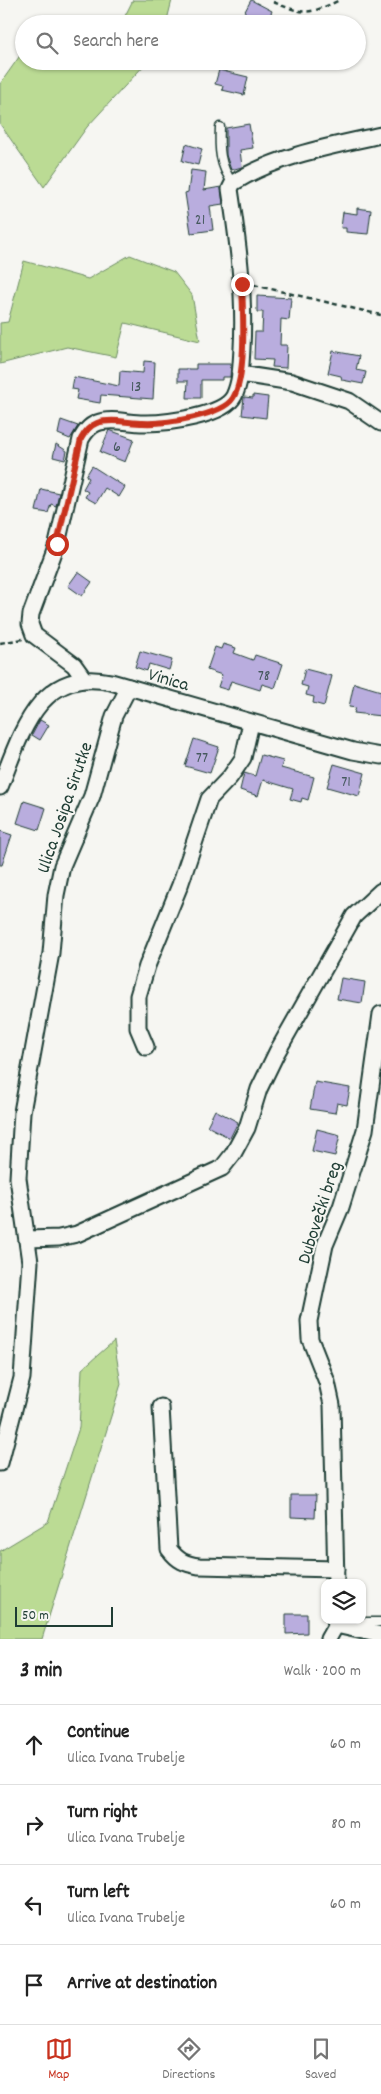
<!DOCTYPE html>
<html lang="en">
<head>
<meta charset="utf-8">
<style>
	:root { --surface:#fff; --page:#f6f6f6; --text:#222; --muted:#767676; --line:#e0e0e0; --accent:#c8321e }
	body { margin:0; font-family:Dekko,sans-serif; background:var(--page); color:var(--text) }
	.controls { position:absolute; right:15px; bottom:15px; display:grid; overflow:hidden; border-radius:10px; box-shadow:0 1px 4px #0004 }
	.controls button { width:45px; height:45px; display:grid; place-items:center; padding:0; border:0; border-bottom:1px solid var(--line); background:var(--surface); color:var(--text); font:25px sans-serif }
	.scale { position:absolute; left:15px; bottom:12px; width:98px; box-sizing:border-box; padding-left:5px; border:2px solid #1f3d34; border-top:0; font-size:14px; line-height:18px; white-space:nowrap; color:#1f3d34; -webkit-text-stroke:4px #f6f6f2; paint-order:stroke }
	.stop { position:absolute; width:15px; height:15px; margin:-11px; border:4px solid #c8321e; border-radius:50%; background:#fff }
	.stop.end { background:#c8321e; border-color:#fff; box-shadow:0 1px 5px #0008 }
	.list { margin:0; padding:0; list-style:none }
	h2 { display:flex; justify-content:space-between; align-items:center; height:65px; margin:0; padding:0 20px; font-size:21px }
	h2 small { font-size:16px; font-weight:400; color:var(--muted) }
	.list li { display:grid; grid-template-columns:32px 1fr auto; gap:15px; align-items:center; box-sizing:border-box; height:80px; padding:0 20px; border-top:1px solid var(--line) }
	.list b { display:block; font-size:19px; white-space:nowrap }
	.list p { margin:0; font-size:16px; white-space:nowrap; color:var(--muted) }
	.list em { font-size:16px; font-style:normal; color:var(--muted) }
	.icon { flex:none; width:28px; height:28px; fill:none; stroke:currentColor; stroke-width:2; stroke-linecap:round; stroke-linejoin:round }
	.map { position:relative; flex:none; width:381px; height:1639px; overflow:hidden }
	.search { position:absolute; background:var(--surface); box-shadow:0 1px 4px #0004; left:15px; right:15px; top:15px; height:55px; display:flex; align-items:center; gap:12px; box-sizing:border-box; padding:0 18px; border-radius:28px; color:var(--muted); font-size:19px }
	.sheet { height:385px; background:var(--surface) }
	nav { display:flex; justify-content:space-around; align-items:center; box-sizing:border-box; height:70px; border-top:1px solid var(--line); background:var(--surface); font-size:14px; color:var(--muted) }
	nav a { display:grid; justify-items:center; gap:2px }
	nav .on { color:var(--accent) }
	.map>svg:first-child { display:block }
	.green { fill:#bbdb94; stroke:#6d8c64 }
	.building { fill:#b9adde; stroke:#1f3d34 }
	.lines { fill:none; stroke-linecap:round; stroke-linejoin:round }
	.service-casing { stroke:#1f3d34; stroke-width:11 }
	.minor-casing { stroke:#1f3d34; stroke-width:19 }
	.path { stroke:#1f3d34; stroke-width:2.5; stroke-dasharray:5 4; stroke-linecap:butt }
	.service { stroke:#f6f6f2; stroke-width:8 }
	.minor { stroke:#f6f6f2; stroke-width:15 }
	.route { stroke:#c8321e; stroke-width:6 }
	.labels { text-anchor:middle; stroke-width:4; stroke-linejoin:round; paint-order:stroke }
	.number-label { font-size:16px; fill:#46595e }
	.street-label { font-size:19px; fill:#1f3d34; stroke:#f6f6f2 }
</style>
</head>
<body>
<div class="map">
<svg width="381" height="1639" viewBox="0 0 381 1639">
	<rect width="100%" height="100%" fill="#f6f6f2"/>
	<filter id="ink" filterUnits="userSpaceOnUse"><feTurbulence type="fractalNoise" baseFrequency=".02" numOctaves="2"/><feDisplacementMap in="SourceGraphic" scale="10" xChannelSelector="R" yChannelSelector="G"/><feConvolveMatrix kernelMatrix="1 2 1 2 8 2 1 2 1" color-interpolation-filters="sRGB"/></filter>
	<g filter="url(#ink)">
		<!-- green -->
		<g class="green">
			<path d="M133 0H172L166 24H121Z"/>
			<path d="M24 50V61H148L87 127 44 187 0 124V84Z"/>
			<path d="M130 255 174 272 192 295 200 341 125 323 116 357 67 347 0 364V323L8 322 24 261 88 279Z"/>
			<path d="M114 1341 121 1384 42 1639H0V1551L48 1522 79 1428 82 1369Z"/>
		</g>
		<!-- building -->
		<g class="building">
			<path d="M251 0 272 11 266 24H256L242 17Z"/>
			<path d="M219 70 248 77 244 95 222 90 223 86 215 84Z"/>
			<path d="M249 124 253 148 240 150 242 167 231 170 226 155V128Z"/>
			<path d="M186 144 202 149 198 165 182 161Z"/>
			<path d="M191 170 206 172 204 190 221 187 223 204 210 206 213 230 191 233 185 193 188 192Z"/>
			<path d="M357 208 371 210 368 234 346 232V228H341L343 212 357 214Z"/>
			<path d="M257 296 291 298 289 320 281 319 280 345H287L286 368 272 367 273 360 254 359 255 332H262L263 312H257Z"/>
			<path d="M333 351 359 356 356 370 366 372 363 384 342 380 341 376 328 373Z"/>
			<path d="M144 361 155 362 153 399 101 395 100 403 76 399 78 390 72 389 74 377 119 386 120 371 143 373Z"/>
			<path d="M196 364H231L230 377H222V380H201V398H187L188 381H178V369H196Z"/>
			<path d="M253 395 268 397 266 418 242 415 244 397 253 398Z"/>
			<path d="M61 420 78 426 70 439 58 434Z"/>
			<path d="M109 430 134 439 125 462 100 452Z"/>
			<path d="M56 444 67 451 65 460 53 457Z"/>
			<path d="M92 466 125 487 119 497 105 488 96 503 85 497 88 492 83 489 89 478 86 476Z"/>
			<path d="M41 489 59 493 56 506 51 504 48 513 36 511Z"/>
			<path d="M78 572 92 582 82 596 68 586Z"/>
			<path d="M223 644 236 648 234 653 253 660 255 655 283 664 275 688 262 684 260 690 231 681 228 690 218 687 222 675 207 670 215 647 221 649Z"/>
			<path d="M140 651 172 660 169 670 149 664 147 671 135 667Z"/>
			<path d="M305 669 332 676 324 706 313 703 314 697 306 695 308 687 301 685Z"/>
			<path d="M354 683 381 691V716L354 713 356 708 349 707Z"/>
			<path d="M40 720 49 725 40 740 32 735Z"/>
			<path d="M194 739 219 747 210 773 185 766Z"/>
			<path d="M261 755 283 761 281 768 314 777 308 800 302 798 301 802 290 799 293 789 263 780 258 796 240 790 244 773 255 776Z"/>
			<path d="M334 764 365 773 359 796 327 787Z"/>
			<path d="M24 801 46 808 39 830 17 823Z"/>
			<path d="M0 831 12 835 2 865H0Z"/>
			<path d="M341 978 365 982 362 1003 337 999Z"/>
			<path d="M315 1082 350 1088 347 1105 337 1103 335 1113 310 1109Z"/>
			<path d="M215 1110 238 1122 230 1138 207 1126Z"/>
			<path d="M317 1129 340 1135 335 1156 312 1151Z"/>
			<path d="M291 1495H316L315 1518 291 1517Z"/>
			<path d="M286 1614H307V1633L286 1634Z"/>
		</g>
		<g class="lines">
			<!-- service casing -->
			<g class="service-casing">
				<g id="service">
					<path d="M220 127C219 147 219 166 233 183"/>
					<path d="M354 1629 364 1622H381"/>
				</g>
			</g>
			<!-- minor casing -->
			<g class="minor-casing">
				<g id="minor">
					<path d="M240 374 292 382 349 401 381 423"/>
					<path d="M84 679 74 665 34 635 30 624 31 614 57 544 81 439C85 432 89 426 97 423 112 417 131 424 146 423 167 423 224 416 234 396 241 381 241 364 242 348 245 294 238 242 230 189L233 183C276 156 331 146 381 135"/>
					<path d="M0 787C21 734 39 666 111 682L353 751 381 756"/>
					<path d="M146 1047 138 1028V996L147 966 180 885 209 799 230 777 243 758 251 723"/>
					<path d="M28 1239 59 1238 77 1234 222 1168 233 1154 247 1128 259 1089 277 1052 354 916 381 891"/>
					<path d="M161 1407 169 1549C178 1561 185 1564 199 1566L336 1569"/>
					<path d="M0 1463 22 1378 30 1262 18 1178 22 1112 51 953 56 895 62 866 92 796 114 716 129 687"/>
					<path d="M336 1583 332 1405 327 1382 310 1339 309 1321 325 1245 341 1207 365 1130 381 1014"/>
					<path d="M336 1625 381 1635"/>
					<path d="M328 1639 336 1625V1620"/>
				</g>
			</g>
			<!-- path -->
			<g class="path">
				<path d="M273 2C306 15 307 15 340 0"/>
				<path d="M254 285 381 315"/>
				<path d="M0 643 23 639"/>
			</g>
			<!-- service -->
			<use href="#service" class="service"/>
			<!-- minor -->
			<use href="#minor" class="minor"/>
		</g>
	</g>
	<g class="lines" filter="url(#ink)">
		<!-- route -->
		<path class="route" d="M57 544 81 439C85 432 89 426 97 423 111 418 129 423 143 423 164 424 222 416 233 398 247 376 243 312 242 284"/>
	</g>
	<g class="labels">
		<!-- number labels -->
		<g class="number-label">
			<text x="200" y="224">21</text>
			<text x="136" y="391">13</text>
			<text x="117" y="451">6</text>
			<text x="264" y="680">78</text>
			<text x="202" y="762">77</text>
			<text x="346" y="786">71</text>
		</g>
		<!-- street labels -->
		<g class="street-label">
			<text transform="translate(169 678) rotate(16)" y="7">Vinica</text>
			<text transform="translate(63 807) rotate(-71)" y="7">Ulica Josipa Sirutke</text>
			<text transform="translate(318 1212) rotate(-72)" y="7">Dubovečki breg</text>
		</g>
	</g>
</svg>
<div class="controls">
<button><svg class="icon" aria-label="layers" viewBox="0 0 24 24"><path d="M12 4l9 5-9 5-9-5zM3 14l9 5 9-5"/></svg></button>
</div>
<div class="scale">50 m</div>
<div class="stop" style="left:57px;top:544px"></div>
<div class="stop end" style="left:242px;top:284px"></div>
<div class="search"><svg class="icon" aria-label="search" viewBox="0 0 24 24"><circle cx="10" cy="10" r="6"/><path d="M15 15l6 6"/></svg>Search here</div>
</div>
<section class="sheet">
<h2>3 min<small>Walk · 200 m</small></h2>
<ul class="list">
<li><svg class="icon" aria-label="ahead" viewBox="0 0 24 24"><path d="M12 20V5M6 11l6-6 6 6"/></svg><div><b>Continue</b><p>Ulica Ivana Trubelje</p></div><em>60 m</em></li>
<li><svg class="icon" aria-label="right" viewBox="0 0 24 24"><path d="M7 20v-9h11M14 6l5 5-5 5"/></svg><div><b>Turn right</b><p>Ulica Ivana Trubelje</p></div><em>80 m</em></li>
<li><svg class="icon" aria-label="left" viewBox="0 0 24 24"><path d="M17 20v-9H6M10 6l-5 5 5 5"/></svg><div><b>Turn left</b><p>Ulica Ivana Trubelje</p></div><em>60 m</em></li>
<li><svg class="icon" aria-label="arrive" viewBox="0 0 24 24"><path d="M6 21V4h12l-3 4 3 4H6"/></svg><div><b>Arrive at destination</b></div></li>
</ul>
</section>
<nav>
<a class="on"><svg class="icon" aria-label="map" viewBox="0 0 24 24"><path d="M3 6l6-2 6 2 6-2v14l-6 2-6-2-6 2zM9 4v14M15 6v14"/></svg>Map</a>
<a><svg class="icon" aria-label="directions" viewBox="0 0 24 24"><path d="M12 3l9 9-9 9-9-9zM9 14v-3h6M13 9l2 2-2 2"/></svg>Directions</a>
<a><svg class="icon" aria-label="saved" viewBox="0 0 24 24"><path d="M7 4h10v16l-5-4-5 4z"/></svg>Saved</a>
</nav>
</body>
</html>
